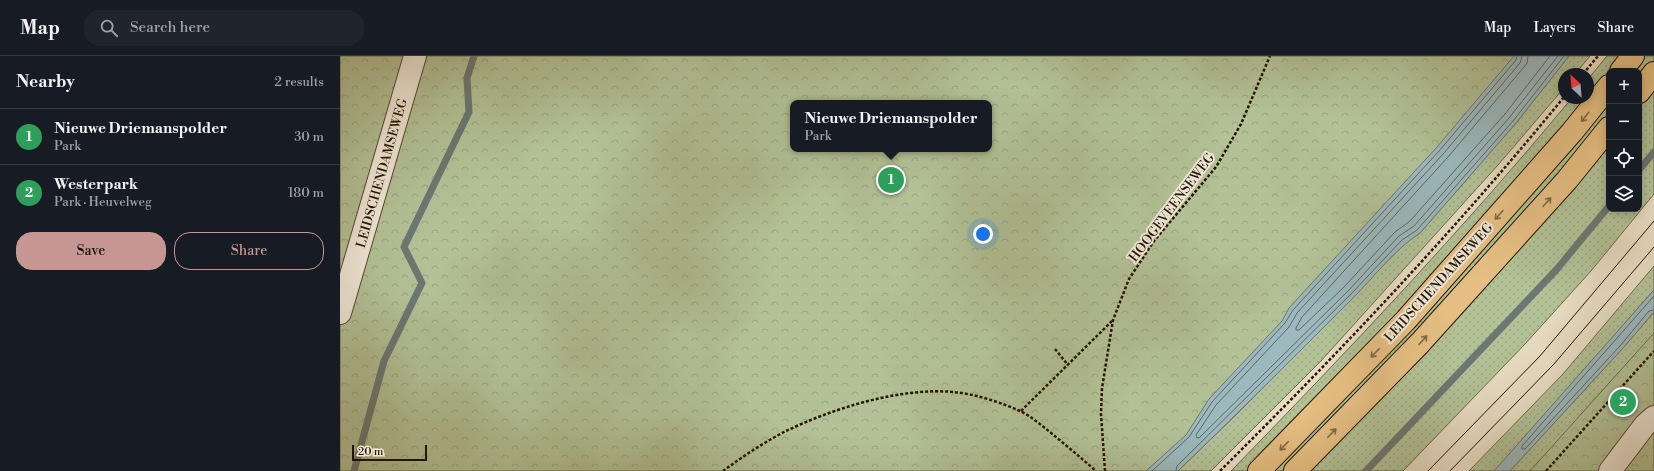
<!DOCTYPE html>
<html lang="en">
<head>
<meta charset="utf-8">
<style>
	:root { --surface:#171b24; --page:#20242c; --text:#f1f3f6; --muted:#9ea1a6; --line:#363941; --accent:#c59692 }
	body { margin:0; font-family:"Libre Bodoni",serif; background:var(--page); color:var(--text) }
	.controls { position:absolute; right:12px; top:12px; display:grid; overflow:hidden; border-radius:8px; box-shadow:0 2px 10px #0003 }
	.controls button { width:36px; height:36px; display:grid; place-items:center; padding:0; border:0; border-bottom:1px solid var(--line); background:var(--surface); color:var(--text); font:20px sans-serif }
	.compass { position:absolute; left:1218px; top:12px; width:36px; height:36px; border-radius:50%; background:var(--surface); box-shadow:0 2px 10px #0003; rotate:334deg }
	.scale { position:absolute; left:12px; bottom:10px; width:75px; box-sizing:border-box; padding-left:4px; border:2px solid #241400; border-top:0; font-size:11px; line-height:14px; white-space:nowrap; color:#241400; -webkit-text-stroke:3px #efe8d8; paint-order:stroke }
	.you { position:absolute; left:643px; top:178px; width:14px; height:14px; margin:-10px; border:3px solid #fff; border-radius:50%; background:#1a73e8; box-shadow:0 0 0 6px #1a73e833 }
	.badge { display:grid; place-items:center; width:26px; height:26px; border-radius:50%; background:var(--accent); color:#fff; font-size:13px; font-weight:700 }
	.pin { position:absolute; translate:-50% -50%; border:2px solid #fff; box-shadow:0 1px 4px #0006 }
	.popup { position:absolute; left:450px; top:44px; width:202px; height:52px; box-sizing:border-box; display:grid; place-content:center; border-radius:8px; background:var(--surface); filter:drop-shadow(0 1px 3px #0005); font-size:13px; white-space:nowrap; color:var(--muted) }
	.popup b { font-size:15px; color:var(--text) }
	.popup::after { content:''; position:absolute; left:50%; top:100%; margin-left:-8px; border:8px solid transparent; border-top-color:var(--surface) }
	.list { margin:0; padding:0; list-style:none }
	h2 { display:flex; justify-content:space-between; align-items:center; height:52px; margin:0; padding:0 16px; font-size:17px }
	h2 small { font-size:13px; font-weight:400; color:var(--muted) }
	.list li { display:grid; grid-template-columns:26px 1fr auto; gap:12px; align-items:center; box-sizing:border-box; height:56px; padding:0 16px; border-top:1px solid var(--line) }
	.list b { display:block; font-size:15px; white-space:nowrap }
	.list p { margin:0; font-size:13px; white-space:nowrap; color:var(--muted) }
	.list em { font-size:13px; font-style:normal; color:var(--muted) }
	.actions { display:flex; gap:8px; padding:12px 16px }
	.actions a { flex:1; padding:9px 0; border:1px solid var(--accent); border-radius:16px; text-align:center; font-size:14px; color:var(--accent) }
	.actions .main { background:var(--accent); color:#111 }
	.icon { flex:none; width:22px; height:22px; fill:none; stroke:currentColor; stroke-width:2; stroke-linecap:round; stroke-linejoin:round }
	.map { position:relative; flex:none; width:1314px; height:415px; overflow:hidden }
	header { display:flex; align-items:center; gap:24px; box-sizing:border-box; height:56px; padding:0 20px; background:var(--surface); border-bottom:1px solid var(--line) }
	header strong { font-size:19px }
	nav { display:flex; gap:22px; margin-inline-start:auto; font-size:14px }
	.search { width:280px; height:36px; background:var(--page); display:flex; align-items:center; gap:10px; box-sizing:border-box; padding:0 14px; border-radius:16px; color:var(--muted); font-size:15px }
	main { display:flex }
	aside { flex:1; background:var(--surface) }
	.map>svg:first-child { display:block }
	.grass { fill:url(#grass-dots); stroke:#6b6a4b }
	.forest { fill:url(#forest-crowns); stroke:#6b6a4b; fill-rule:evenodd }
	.water { fill:#9bb9be; stroke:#6b7772 }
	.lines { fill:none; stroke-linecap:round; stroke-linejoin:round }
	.shore { stroke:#60665f; stroke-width:1 }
	.stream { stroke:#6b7772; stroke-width:7 }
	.minor-casing { stroke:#554631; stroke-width:24 }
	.major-casing { stroke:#241400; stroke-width:24 }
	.path { stroke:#241400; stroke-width:2.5; stroke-dasharray:3 2; stroke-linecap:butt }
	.minor { stroke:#efe8d8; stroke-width:22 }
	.major { stroke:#e4be82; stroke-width:22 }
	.tram { stroke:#241400; stroke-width:1 }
	.oneway { stroke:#846941 }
	.labels { text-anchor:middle; stroke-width:4; stroke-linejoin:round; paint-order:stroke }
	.street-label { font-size:13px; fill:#241400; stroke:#efe8d8 }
</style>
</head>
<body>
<header>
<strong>Map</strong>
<div class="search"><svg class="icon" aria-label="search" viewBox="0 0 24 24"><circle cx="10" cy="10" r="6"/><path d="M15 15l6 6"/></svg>Search here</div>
<nav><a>Map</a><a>Layers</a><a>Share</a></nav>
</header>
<main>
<aside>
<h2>Nearby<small>2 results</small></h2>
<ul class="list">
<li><span class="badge" style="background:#2e9e5b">1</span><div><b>Nieuwe Driemanspolder</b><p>Park</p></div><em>30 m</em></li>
<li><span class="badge" style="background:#2e9e5b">2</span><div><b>Westerpark</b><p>Park · Heuvelweg</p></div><em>180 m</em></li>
</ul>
<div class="actions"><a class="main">Save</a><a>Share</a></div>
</aside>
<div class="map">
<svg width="1314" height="415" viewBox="0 0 1314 415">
	<defs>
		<pattern id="grass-dots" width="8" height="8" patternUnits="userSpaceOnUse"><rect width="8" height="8" fill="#b2c196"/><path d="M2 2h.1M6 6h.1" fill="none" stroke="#99a580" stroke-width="1.8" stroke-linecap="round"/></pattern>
		<pattern id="forest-crowns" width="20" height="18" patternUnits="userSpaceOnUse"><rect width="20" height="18" fill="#b2c196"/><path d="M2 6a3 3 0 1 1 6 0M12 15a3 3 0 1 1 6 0" fill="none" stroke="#99a580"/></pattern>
	</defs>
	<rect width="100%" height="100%" fill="#e7dcc3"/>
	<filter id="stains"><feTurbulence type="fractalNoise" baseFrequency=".005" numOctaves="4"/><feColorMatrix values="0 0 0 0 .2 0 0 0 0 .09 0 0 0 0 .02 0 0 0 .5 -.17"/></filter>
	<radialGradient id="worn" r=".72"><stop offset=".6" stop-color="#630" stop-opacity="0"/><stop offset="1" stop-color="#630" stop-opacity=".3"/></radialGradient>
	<!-- grass -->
	<g class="grass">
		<path d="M1229 0H1250L1235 18H1224V32L1158 109 980 306 871 415H838L899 356 1065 187 1080 177 1176 67Z"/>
		<path d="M1267 0H1283L1271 15H1269V18C1158 157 1032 285 910 415H891C1009 294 1124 172 1232 42H1248V23Z"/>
		<path d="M1303 0H1314V6L1299 25V15H1291Z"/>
		<path d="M1314 32V138L1251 215 1185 288 1063 415H969L1269 88V153H1299V51Z"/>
		<path d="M1269 43V62L1219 123 949 415H932Z"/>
		<path d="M1314 210V234L1161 408 1154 415H1129L1223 318Z"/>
		<path d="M1314 256V281L1195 415H1170L1283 292Z"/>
	</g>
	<!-- forest -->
	<g class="forest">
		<path d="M0 0H1209L824 415H0ZM453 47H649V93H453Z"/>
		<path d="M1314 277V415H1190Z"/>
	</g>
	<!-- water -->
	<g class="water">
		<path d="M1174 0H1229L1176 67 1080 177C1054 194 1035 220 1013 242 955 300 897 358 838 415H806L846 379 869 343 942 265 949 252 1097 91Z"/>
		<path d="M1314 234V256L1283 292 1170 415H1154Z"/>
	</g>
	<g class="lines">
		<!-- shore -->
		<g class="shore">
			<path d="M1182 0 1180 7 1104 97 957 257 949 271 876 349 856 379 857 382H859L1008 235 1059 180 1074 170 1169 62 1218 0"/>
			<path d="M1188 0 1187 7 1184 11 1108 101 962 261 956 272V274H959L1004 231 1055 176 1070 165 1165 58 1210 0"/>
			<path d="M1314 240 1182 390V393H1185L1280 290 1309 255 1314 254"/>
			<path d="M812 415 849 381 872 346 945 267 953 254 1100 94 1176 4 1177 0"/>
			<path d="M836 415 837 410 1011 238 1062 184 1077 174 1173 65 1224 0"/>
		</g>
		<!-- stream -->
		<g class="stream">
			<path d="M1299 114 1314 96"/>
			<path d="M14 415 44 305 82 227 64 191 129 56 127 22 134 0"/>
			<path d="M1026 415 1217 213 1269 150"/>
		</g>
		<!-- minor casing -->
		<g class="minor-casing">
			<g id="minor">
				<path d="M0 257 75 0"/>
				<path d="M1270 415 1305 369 1314 361"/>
			</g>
		</g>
		<!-- major casing -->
		<g class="major-casing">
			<g id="major">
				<path d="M1281 15 1293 0"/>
				<path d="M1299 36 1314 17"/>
				<path d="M919 415 1066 264 1232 76 1269 30"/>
				<path d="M955 415 1080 287 1227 124 1269 72"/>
			</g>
		</g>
		<!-- path -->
		<g class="path">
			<path d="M1243 18 1258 0"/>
			<path d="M715 293 728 309"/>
			<path d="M681 355 773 264"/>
			<path d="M383 415C402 401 423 387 444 376 491 353 560 331 613 336 635 338 660 346 680 355 689 359 697 366 705 372 722 386 739 400 756 415"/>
			<path d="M765 415 761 358 762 332 773 264 789 223 814 185 876 111 901 68 930 0"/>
			<path d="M880 415C1000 296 1117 172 1224 41"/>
			<path d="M1206 415 1314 295"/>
		</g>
		<!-- minor -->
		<use href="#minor" class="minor"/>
		<!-- major -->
		<use href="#major" class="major"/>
		<!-- tram -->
		<g class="tram">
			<path d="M1088 415 1200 300 1314 165"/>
			<path d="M1110 415 1214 308 1314 191"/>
		</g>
	</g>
	<!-- one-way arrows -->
	<defs><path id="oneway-shaft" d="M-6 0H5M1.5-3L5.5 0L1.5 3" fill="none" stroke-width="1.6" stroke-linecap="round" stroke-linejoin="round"/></defs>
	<g class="oneway">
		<use href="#oneway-shaft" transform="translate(1245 61) rotate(128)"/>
		<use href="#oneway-shaft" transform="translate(1207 146) rotate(-48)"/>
		<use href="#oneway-shaft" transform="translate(1159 159) rotate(132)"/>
		<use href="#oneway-shaft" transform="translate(1083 284) rotate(-48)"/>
		<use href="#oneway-shaft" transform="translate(1035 297) rotate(134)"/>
		<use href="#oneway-shaft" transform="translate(992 377) rotate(-46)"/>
		<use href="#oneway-shaft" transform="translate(944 390) rotate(134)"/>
	</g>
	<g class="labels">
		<!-- street labels -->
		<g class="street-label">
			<text transform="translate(41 117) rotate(-74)" y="5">LEIDSCHENDAMSEWEG</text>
			<text transform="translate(831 151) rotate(-53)" y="5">HOOGEVEENSEWEG</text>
			<text transform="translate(1098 226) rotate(-48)" y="5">LEIDSCHENDAMSEWEG</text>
		</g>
	</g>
	<rect width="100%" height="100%" filter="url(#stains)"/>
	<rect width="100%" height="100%" fill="url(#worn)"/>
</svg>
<div class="controls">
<button>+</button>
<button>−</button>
<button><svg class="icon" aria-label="locate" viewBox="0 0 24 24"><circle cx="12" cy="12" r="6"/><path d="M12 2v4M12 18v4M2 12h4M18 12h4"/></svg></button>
<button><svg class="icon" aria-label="layers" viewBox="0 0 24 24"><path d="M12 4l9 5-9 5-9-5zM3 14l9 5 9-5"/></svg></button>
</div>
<svg class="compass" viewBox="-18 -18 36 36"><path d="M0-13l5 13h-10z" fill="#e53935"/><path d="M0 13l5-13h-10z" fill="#9ea1a6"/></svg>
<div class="scale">20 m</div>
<div class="you"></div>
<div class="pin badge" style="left:551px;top:124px;background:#2e9e5b">1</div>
<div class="popup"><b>Nieuwe Driemanspolder</b>Park</div>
<div class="pin badge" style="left:1283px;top:346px;background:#2e9e5b">2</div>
</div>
</main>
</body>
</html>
